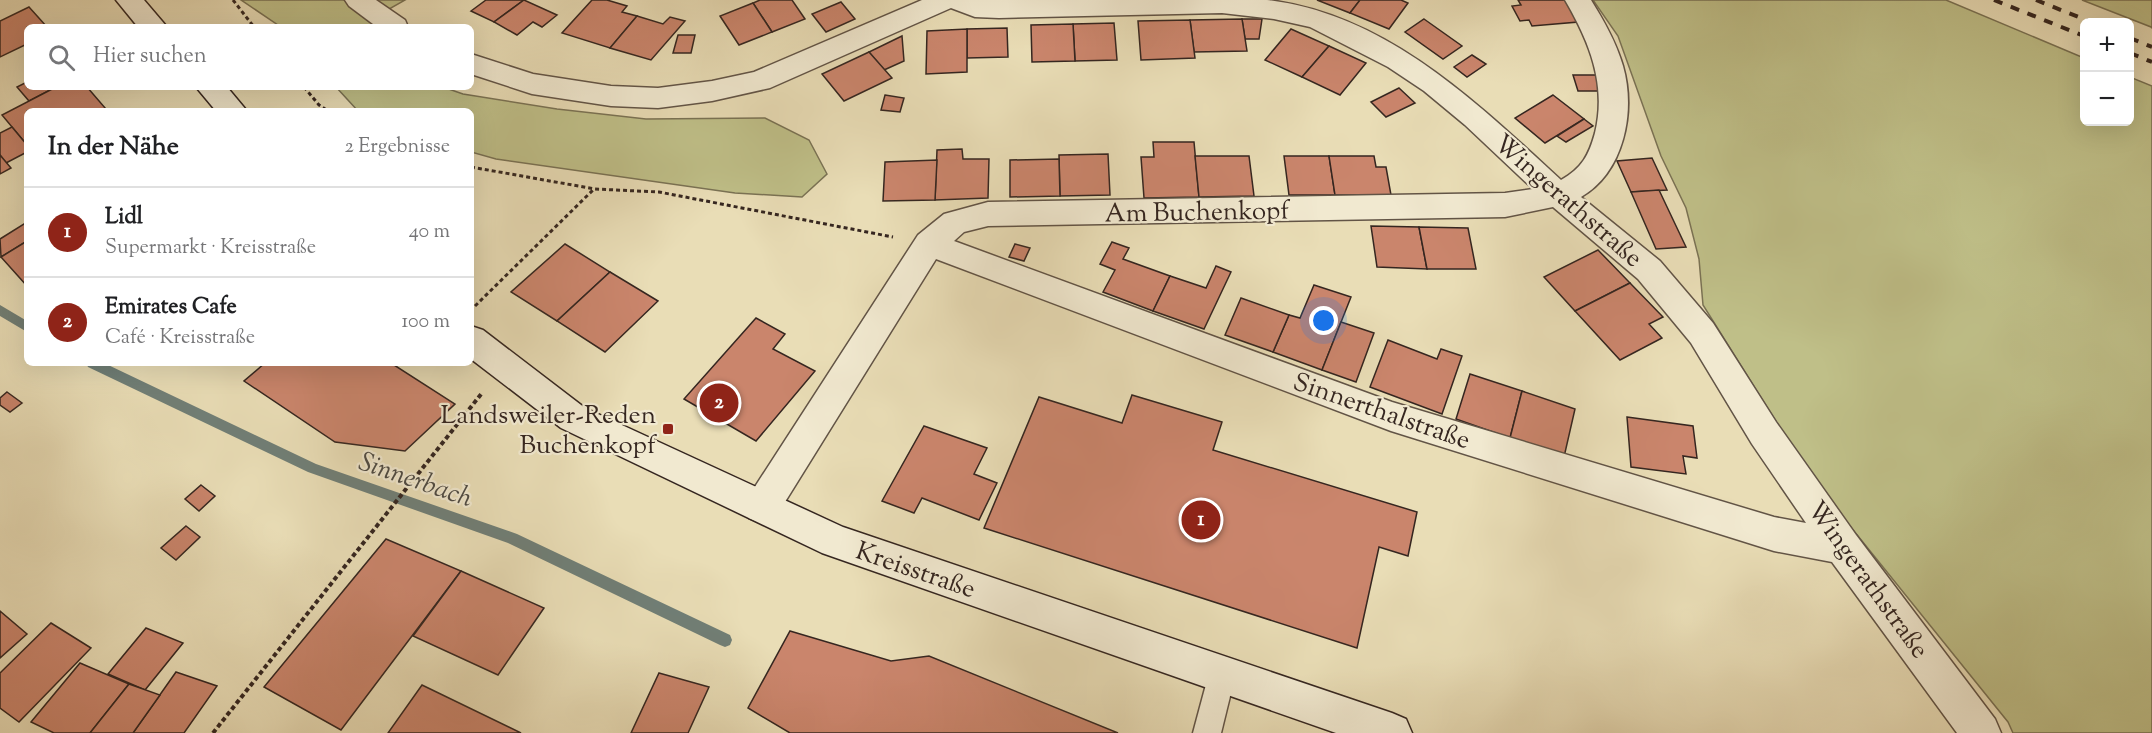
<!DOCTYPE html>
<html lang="de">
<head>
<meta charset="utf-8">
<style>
	:root { --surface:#fff; --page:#f2f2f2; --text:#202124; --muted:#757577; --line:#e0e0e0; --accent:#8f2418 }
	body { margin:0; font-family:"Sorts Mill Goudy",serif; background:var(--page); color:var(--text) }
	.controls { position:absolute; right:18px; top:18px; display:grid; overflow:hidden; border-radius:9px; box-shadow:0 6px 24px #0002 }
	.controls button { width:54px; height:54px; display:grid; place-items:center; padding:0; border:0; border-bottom:2px solid var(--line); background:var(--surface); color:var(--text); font:30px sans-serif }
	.you { position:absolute; left:1324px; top:321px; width:21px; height:21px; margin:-15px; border:4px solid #fff; border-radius:50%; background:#1a73e8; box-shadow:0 0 0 9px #1a73e833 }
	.badge { display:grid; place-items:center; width:39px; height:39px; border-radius:50%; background:var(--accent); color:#fff; font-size:20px; font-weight:700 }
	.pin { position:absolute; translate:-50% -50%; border:3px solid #fff; box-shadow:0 2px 6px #0006 }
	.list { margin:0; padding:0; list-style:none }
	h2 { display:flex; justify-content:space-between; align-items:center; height:78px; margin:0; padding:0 24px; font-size:26px }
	h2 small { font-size:20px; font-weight:400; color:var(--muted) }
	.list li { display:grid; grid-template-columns:39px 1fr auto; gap:18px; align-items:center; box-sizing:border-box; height:90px; padding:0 24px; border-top:2px solid var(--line) }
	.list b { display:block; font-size:22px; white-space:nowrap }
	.list p { margin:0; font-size:20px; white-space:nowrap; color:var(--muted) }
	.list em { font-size:20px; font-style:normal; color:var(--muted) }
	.icon { flex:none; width:33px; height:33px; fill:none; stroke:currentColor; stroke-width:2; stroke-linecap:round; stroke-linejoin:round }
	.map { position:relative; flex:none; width:2152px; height:733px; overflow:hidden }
	.search { position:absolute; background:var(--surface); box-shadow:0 6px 24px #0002; left:24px; top:24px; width:450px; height:66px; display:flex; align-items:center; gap:15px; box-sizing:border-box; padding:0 21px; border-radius:9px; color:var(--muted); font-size:22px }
	.panel { position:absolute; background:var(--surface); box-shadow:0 6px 24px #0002; left:24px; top:108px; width:450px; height:258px; border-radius:9px }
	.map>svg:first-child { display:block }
	.green { fill:#bfbf88; stroke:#7a7254; stroke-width:1.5 }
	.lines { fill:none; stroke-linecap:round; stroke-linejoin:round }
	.stream { fill:#707f77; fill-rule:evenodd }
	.building { fill:#ca856c; stroke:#352620; stroke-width:1.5 }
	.lane-casing { stroke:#625446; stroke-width:3 }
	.street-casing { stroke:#625446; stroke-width:3 }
	.secondary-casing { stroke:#352620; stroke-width:3 }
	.path-far1 { stroke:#352620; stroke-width:3; stroke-dasharray:4 3; stroke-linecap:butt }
	.path { stroke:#352620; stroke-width:4; stroke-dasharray:4.5 3; stroke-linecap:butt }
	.lane { fill:#f1e9d0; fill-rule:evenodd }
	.street { fill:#f1e9d0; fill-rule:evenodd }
	.secondary { fill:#f1e9d0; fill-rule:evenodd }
	.rail { stroke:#352620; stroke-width:4; stroke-dasharray:9 9; stroke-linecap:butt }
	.poi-dot { fill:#8f2418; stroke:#f1e9d0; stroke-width:2 }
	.labels { text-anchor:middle; stroke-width:4.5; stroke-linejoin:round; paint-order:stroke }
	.street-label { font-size:26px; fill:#352620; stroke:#f1e9d0 }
	.poi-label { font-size:26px; fill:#352620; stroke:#f1e9d0; text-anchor:end }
	.water-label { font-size:27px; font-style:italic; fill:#4e4b44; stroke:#f1e9d0 }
</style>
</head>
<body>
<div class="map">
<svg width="2152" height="733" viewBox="0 0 2152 733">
	<rect width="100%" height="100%" fill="#e9ddb6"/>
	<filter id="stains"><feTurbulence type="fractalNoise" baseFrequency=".00333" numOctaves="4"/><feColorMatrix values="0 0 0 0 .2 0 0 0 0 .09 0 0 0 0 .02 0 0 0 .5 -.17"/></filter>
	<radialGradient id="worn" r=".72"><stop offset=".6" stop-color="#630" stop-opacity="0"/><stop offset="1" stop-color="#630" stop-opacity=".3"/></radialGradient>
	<!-- green -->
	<g class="green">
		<path d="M241 0H405L382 13 376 27H281Z"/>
		<path d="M1593 0H1946L2084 58V122H2130V77L2152 86V733H2013L2008 722 1812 479 1703 305 1699 259 1686 208 1661 156 1618 36Z"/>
		<path d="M2082 0H2152V28L2151 27Z"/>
		<path d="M336 87H443L463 94 557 109 646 119 765 118 809 140 827 174 802 197 735 193 496 159 471 152V111H358Z"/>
	</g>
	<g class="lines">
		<!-- stream -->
		<g class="stream">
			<path d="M0 305 27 321V332L0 316Z"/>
			<path d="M86 363H104L316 464 517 534 730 635 732 640 730 645 725 647 720 645 508 543 308 472 88 367Z"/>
		</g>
	</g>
	<!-- building -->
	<g class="building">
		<path d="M486 0H524L494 22 471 11Z"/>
		<path d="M524 0 557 15 542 27 533 22 517 35 494 22Z"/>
		<path d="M592 0H607L627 6 622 12 637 16 610 48 562 33Z"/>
		<path d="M760 0H792L805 19 772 32 753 3Z"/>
		<path d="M1317 0H1360L1350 13Z"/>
		<path d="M1360 0H1401L1408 3 1389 29 1350 13Z"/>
		<path d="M1518 0H1566L1578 22 1532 26 1529 20 1520 21 1512 6 1521 5Z"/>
		<path d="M841 2 855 19 826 32 812 14Z"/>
		<path d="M753 3 772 32 739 45 720 16Z"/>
		<path d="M29 7 47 27H27V44L0 57V21Z"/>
		<path d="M637 16 663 24 670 17 685 21 651 60 610 48Z"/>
		<path d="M1242 19H1262L1259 39H1245Z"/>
		<path d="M1242 19 1247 51 1194 52 1190 20Z"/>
		<path d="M1424 19 1462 46 1443 59 1405 32Z"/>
		<path d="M1190 20 1195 58 1141 60 1138 21Z"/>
		<path d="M1114 23 1117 60 1075 61 1073 24Z"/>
		<path d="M1073 24 1075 61 1032 62 1031 25Z"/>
		<path d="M1007 28 1008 57 967 58V29Z"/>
		<path d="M967 29V72L926 74 927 31Z"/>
		<path d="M1291 29 1329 46 1302 77 1265 60Z"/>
		<path d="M678 35H695L691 53H673Z"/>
		<path d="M902 36 904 61 884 70 869 52Z"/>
		<path d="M1329 46 1366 63 1340 95 1302 77Z"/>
		<path d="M869 52 892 78 844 101 822 74Z"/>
		<path d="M1472 55 1486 64 1467 77 1454 67Z"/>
		<path d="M1573 75H1599L1604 91H1578Z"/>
		<path d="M27 82V87H56L29 101 17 87Z"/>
		<path d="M56 87H87L106 109 103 111H27V145L2 115Z"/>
		<path d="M1399 88 1415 103 1386 117 1371 102Z"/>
		<path d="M885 95 904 98 900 112 881 110Z"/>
		<path d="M1553 95 1584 119 1545 143 1515 118Z"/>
		<path d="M1584 119 1593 126 1566 142 1557 136Z"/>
		<path d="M12 127 27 145V152L6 163 0 155V133Z"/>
		<path d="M1153 142H1194L1199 197 1144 198 1141 157H1154Z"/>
		<path d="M962 149 963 159H989L988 198 935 200 937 150Z"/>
		<path d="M1108 154 1110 195 1060 196 1059 155Z"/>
		<path d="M0 155 11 168 0 174Z"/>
		<path d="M1195 156H1249L1254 196 1199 197Z"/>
		<path d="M1284 156H1329L1335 195H1289Z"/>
		<path d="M1329 156H1374L1376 167H1386L1391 195H1335Z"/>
		<path d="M1652 158 1667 190 1631 192 1617 161Z"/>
		<path d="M1059 159 1060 196 1010 197V160Z"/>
		<path d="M937 160 935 200 883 201 885 162Z"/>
		<path d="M1659 190 1686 247 1656 249 1631 192Z"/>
		<path d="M27 222V241L1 257 0 239Z"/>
		<path d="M1371 226 1419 227 1427 269 1377 267Z"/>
		<path d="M1419 227 1468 228 1476 269H1427Z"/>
		<path d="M27 241V286L1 257Z"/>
		<path d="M1112 242 1129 248 1123 259 1170 276 1153 311 1103 292 1115 270 1100 264Z"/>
		<path d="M565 244 610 272 557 321 511 292Z"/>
		<path d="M1015 244 1030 248 1024 261 1009 257Z"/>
		<path d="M1598 250 1630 283 1575 311 1544 277Z"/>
		<path d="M1216 266 1231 272 1204 329 1153 311 1170 276 1206 288Z"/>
		<path d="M610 272 658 301 605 352 557 321Z"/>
		<path d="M1630 283 1663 317 1649 324 1662 338 1620 360 1575 311Z"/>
		<path d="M1314 285 1351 297 1322 370 1273 352 1289 315 1300 318Z"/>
		<path d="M1241 298 1289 315 1273 352 1225 335Z"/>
		<path d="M756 318 785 334 773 349 815 371 756 441 684 399Z"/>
		<path d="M1341 322 1374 333 1356 382 1322 370Z"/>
		<path d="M1388 340 1437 359 1441 349 1462 356 1442 414 1370 387Z"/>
		<path d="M265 363H391L455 404 405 451 335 442 244 381Z"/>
		<path d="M1470 374 1522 391 1510 438 1456 419Z"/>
		<path d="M1522 391 1575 409 1564 457 1510 438Z"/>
		<path d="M7 392 22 403 10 412 0 405V398Z"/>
		<path d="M1132 395 1222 422 1213 450 1417 512 1408 556 1379 547 1357 648 984 528 1039 397 1122 423Z"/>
		<path d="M1627 417 1693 426 1697 458 1683 456 1686 474 1631 467Z"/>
		<path d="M924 426 987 448 974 474 997 483 979 520 922 498 914 513 882 501Z"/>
		<path d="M201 485 215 496 199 511 185 499Z"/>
		<path d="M186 526 200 537 176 560 161 548Z"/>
		<path d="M386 539 461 571 341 730 264 687Z"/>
		<path d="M461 571 544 608 498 675 413 636Z"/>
		<path d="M0 611 27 634 0 658Z"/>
		<path d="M51 623 91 648 19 722 0 708V673Z"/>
		<path d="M146 628 183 643 145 690 108 674Z"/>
		<path d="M790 631 891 661 929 656 1118 733H790L748 708Z"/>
		<path d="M80 663 129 684 90 733H54L31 722Z"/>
		<path d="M176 672 217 686 184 733H133Z"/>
		<path d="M659 673 709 687 688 733H631Z"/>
		<path d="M129 684 160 695 133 733H90Z"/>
		<path d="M422 685 521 733H388Z"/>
	</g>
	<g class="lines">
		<!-- lane casing -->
		<g class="lane-casing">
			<path id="lane" d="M1221 662 1231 666 1235 676 1221 733H1193L1211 666Z"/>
		</g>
		<!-- street casing -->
		<g class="street-casing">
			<g id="street">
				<path d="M345 0H376L405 20 408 27H377L349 6Z"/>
				<path d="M922 0H1267C1386 14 1476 102 1561 180 1582 168 1589 155 1595 133 1607 84 1589 41 1565 0H1591C1604 21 1616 42 1623 66 1636 112 1624 172 1581 197L1660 261 1713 323 1776 422 1856 535 1995 719 2001 733H1957L1832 562 1774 551 1391 431 936 259 775 518 762 523 749 518 744 507 749 496 918 235 944 214 988 202 1505 193 1533 189 1465 125 1424 91 1388 67 1310 27 1274 19 1222 13 999 18 975 17 951 8 770 88 712 101 658 108 611 106 532 94 471 74V54L533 74 611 86 658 88 712 81 754 72ZM1553 207 1638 279 1691 343 1752 444 1806 523 1774 517 1392 402 954 241 964 232 988 226 1505 217Z"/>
			</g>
		</g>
		<!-- secondary casing -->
		<g class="secondary-casing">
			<g id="secondary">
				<path d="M116 0H144L167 27H138Z"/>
				<path d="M196 87H227L247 111H216Z"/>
				<path d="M471 326 483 330 585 408 843 527 1392 713 1406 719 1412 733H1336L822 553 561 428 471 359Z"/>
			</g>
		</g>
		<!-- path-far1 -->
		<g class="path-far1">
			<path d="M233 0 254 27"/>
			<path d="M304 87 319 105 328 111"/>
			<path d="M471 167 595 189 659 192 893 237"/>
			<path d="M475 306 594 189"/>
		</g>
		<!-- path -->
		<path class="path" d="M213 733 482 393"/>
		<!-- lane -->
		<use href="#lane" class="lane"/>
		<!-- street -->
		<use href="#street" class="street"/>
		<!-- secondary -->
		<use href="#secondary" class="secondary"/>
		<!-- rail -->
		<g class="rail">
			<path d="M1994 0 2084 36"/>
			<path d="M2036 0 2091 22"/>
			<path d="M2130 38 2152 47"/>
			<path d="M2130 53 2152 62"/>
		</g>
	</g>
	<!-- markers -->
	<rect class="poi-dot" x="662" y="423" width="12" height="12" rx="3"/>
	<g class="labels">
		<!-- street labels -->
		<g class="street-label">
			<text transform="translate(1569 200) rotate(41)" y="9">Wingerathstraße</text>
			<text transform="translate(1197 211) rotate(-1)" y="9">Am Buchenkopf</text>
			<text transform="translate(1382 410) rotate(19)" y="9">Sinnerthalstraße</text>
			<text transform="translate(916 569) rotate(19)" y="9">Kreisstraße</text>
			<text transform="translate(1869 579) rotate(54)" y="9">Wingerathstraße</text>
		</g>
		<!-- poi labels -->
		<g class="poi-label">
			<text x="656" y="423">Landsweiler-Reden<tspan x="656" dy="30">Buchenkopf</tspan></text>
		</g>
		<!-- water labels -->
		<g class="water-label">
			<text transform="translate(416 479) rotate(19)" y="9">Sinnerbach</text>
		</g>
	</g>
	<rect width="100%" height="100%" filter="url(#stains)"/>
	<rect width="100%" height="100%" fill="url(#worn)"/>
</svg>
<div class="controls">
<button>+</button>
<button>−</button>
</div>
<div class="you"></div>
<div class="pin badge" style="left:1201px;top:520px">1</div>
<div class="pin badge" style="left:719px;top:403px">2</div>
<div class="search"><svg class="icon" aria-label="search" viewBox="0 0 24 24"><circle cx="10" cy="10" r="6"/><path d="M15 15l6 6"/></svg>Hier suchen</div>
<section class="panel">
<h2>In der Nähe<small>2 Ergebnisse</small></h2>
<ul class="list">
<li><span class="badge">1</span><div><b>Lidl</b><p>Supermarkt · Kreisstraße</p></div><em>40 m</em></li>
<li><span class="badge">2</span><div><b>Emirates Cafe</b><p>Café · Kreisstraße</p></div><em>100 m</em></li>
</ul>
</section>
</div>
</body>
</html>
